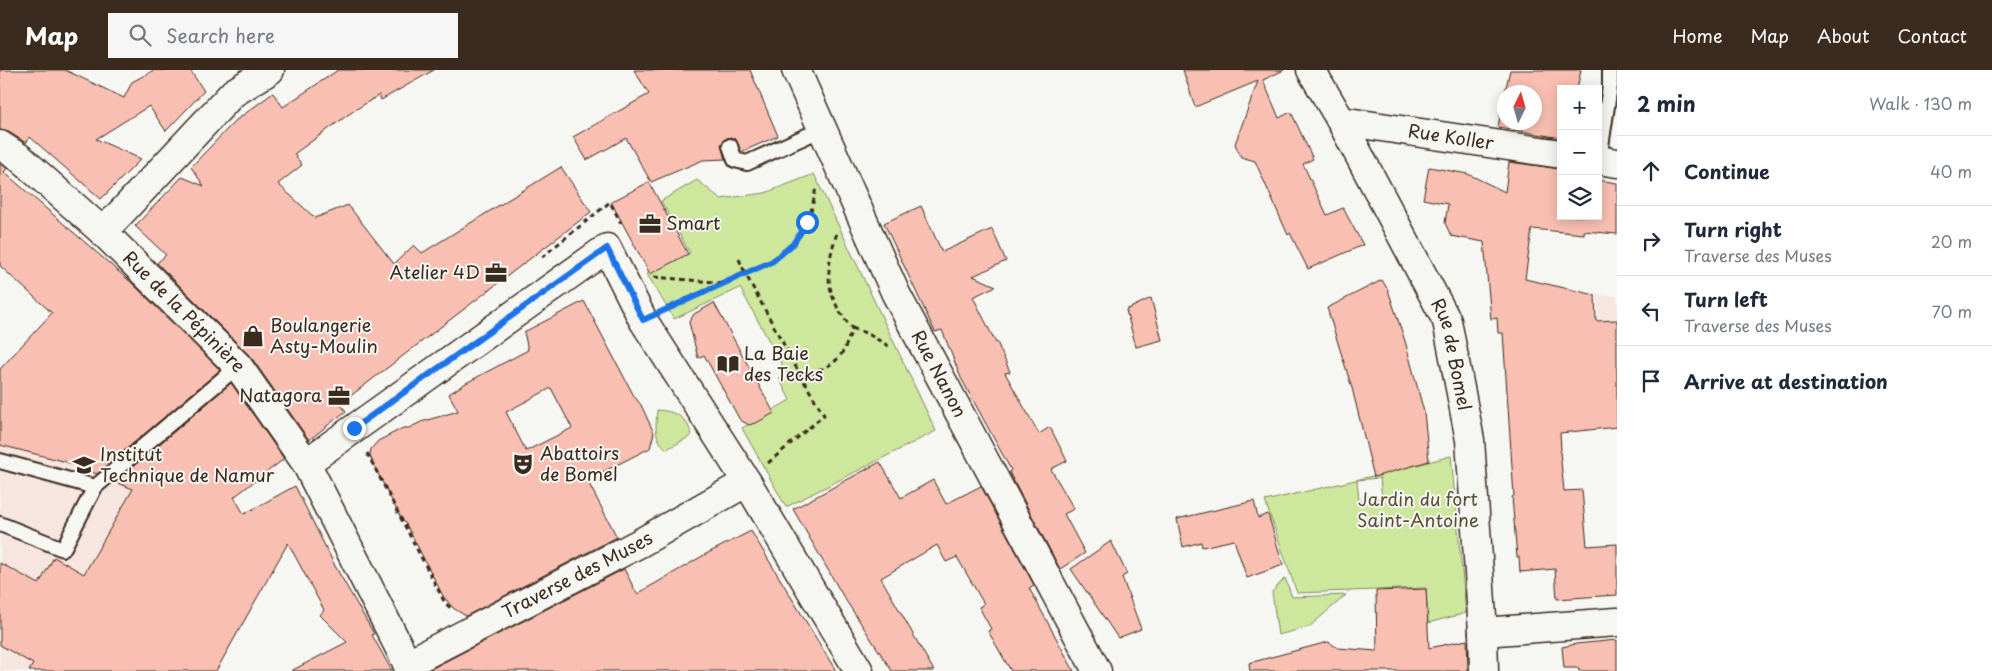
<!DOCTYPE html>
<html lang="en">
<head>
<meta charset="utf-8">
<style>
	:root { --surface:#fff; --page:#f6f6f7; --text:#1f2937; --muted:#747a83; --line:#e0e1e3; --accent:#3b2a1e }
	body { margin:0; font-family:"Playpen Sans",sans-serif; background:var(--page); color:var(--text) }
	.controls { position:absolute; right:15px; top:15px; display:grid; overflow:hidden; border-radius:0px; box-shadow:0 2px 12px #0003 }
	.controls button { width:45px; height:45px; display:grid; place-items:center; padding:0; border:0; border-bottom:1px solid var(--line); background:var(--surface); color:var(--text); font:25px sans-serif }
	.compass { position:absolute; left:1497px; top:15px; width:45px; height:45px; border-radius:50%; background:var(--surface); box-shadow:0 2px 12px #0003; rotate:5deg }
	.stop { position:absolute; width:15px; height:15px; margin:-11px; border:4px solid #1a73e8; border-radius:50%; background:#fff }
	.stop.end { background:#1a73e8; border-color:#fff; box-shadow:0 1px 5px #0008 }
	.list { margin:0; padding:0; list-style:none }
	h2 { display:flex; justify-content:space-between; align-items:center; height:65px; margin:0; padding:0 20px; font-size:21px }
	h2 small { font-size:16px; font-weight:400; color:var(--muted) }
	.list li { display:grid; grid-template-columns:32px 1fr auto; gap:15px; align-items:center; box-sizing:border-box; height:70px; padding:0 20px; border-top:1px solid var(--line) }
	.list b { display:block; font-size:19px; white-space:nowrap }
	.list p { margin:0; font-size:16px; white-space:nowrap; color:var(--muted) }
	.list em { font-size:16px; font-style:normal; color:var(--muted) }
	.icon { flex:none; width:28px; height:28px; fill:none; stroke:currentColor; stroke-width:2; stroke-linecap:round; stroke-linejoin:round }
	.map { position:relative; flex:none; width:1617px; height:601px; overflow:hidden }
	header { display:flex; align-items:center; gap:30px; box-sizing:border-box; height:70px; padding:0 25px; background:var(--accent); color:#fff }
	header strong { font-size:24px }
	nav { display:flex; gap:28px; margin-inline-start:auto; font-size:18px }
	.search { width:350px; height:45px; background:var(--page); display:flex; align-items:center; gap:12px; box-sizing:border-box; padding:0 18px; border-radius:0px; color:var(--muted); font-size:19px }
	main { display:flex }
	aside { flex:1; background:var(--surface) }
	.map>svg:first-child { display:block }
	.built { fill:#f7e6df }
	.green { fill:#cde79d; stroke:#84885e; fill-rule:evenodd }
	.building { fill:#f9bfb2; stroke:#3b2a1e; fill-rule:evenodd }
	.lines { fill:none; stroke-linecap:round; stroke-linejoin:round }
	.service-casing { stroke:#3b2a1e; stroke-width:18 }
	.minor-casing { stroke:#3b2a1e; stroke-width:31 }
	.tertiary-casing { stroke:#3b2a1e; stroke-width:31 }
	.path { stroke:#3b2a1e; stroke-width:3; stroke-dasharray:5 4; stroke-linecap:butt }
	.service { stroke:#f6f6f2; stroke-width:14 }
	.minor { stroke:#f6f6f2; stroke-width:28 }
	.tertiary { stroke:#f6f6f2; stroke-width:28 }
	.route { stroke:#1a73e8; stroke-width:6 }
	.labels { text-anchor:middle; stroke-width:4; stroke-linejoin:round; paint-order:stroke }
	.street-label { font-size:18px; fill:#3b2a1e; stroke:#f6f6f2 }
	.poi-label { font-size:18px; fill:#3b2a1e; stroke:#f6f6f2; text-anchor:start }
	.park-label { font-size:18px; fill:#585037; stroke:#f6f6f2 }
</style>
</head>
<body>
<header>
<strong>Map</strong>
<div class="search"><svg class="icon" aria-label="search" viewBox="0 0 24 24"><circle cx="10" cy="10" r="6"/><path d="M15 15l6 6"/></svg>Search here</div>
<nav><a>Home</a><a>Map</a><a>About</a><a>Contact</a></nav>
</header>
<main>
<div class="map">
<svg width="1617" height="601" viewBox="0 0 1617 601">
	<rect width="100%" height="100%" fill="#f6f6f2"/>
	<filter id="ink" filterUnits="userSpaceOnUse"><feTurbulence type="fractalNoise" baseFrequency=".02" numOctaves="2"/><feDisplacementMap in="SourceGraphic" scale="10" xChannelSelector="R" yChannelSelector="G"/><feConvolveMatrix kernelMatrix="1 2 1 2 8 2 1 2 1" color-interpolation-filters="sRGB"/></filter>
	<g filter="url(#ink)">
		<!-- built -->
		<g class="built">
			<path d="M103 189 143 224 180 260 216 301 230 319 174 362 149 409 133 420 87 601H0V299Z"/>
			<path d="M1597 224 1617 226V355H1606Z"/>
		</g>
		<!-- green -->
		<g class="green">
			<path d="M814 104 936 361 786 437 742 358 790 330 779 308 787 304 740 218 674 249 647 204 690 183 661 131 697 110 721 129 765 123Z"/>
			<path d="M657 340C674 341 689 347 691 366L667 379C653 369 656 355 657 340Z"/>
			<path d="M1451 386 1466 543 1428 553 1426 518 1297 523 1265 431 1390 402ZM1380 408 1382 428 1359 431 1357 410Z"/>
			<path d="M1285 508 1292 527 1346 525 1309 557 1278 565 1272 522Z"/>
		</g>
		<!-- building -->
		<g class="building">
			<path d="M0 0H65L124 28 132 12 154 0H190L204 21 166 61 149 36 96 69 141 89 101 129 30 67 26 73 9 62 0 60Z"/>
			<path d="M338 0H434L381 30 379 25 352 42 294 84 302 95 278 114 315 148 348 135 394 194 414 175 422 183 561 97 591 142 340 334 346 341 309 370 251 287 157 193 166 185 135 156 182 107 204 116 191 97 235 51 273 23 283 37Z"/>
			<path d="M634 0H750L778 66 741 82 736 70 731 67 727 68 721 75 725 89 703 90 651 112 626 68 587 90 573 67 649 24Z"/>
			<path d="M1183 0H1284L1263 10 1279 48 1291 42 1313 89 1303 94 1327 145 1343 138 1363 175 1308 199 1290 163 1288 165 1255 91 1241 87 1235 74 1258 11 1195 37Z"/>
			<path d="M1510 0H1581L1577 19H1561V68L1498 57 1504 25V52H1534V22H1505Z"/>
			<path d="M1509 92 1561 99V146H1598V110L1617 113V164L1584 161V164L1532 159 1525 209 1595 225 1596 251 1617 250V357L1560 363 1561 380 1560 382 1564 421 1582 420 1587 476 1617 474V525L1557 529 1555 499 1520 502 1519 487H1517L1512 427 1514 426 1503 263H1498L1497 248 1491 249 1484 172 1451 166 1445 153 1448 134 1423 129 1429 97 1468 104 1505 122Z"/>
			<path d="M0 94 7 98 4 102 133 214 220 300 97 404 67 392 0 375V299L52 243 0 196Z"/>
			<path d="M649 112 688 184 650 204 611 132Z"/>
			<path d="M921 136 942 182 992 159 1006 191 973 206 996 216 973 227 996 273 997 272 1010 302 1005 303 1039 364 1050 357 1067 391 1051 399 1074 439 1064 444 1085 483 1060 499 1009 402 1011 400 961 308 942 260 935 262 884 153Z"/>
			<path d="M1382 210 1388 220 1405 271 1424 342 1429 391 1374 407 1352 318 1327 238Z"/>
			<path d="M1151 228 1162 270 1136 277 1126 240Z"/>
			<path d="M584 231 634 326 641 335 654 363 650 378 587 410 617 467 466 546 453 538 443 526 406 454 402 450 373 394 370 385 371 379 378 371 403 358H409L421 352 458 341 449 324 466 313 528 280 524 262ZM551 318 572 358 526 381 506 342Z"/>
			<path d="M714 233 774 343 758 352 749 355 740 350 704 285 698 288 689 252 694 244Z"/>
			<path d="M231 313 284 389 234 427 244 444 295 416 335 496 374 564 372 565 392 601H291L347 572 320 545 324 540 288 473 216 601H29L33 594 0 575V493L39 514 54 487 84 504 133 419 115 412Z"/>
			<path d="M880 392 901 428 933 410 946 434 981 416 1034 515 1029 518 1074 601H1011L988 561 991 559 979 537 984 534 957 487 946 492 937 475 881 508 934 601H892L843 526 793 439Z"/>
			<path d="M1254 431 1258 448 1268 444 1283 495 1247 508 1234 470 1202 477 1201 472 1183 477 1177 449Z"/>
			<path d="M751 461 836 601H427L624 499 637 524 706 484Z"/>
			<path d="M1111 471 1127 504 1122 507 1141 559 1118 568 1071 499Z"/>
			<path d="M1426 519 1429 578 1467 570 1468 601H1250L1249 593 1328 572 1338 578 1377 581 1376 521Z"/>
			<path d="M1617 570V601H1579L1578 598H1564L1562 577 1576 574Z"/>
		</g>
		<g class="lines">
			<!-- service casing -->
			<g class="service-casing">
				<g id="service">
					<path d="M730 76 735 90 747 93 822 59"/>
					<path d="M1599 90 1610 16V0"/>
					<path d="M0 391 95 417"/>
					<path d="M0 454 63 479 95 417 238 296"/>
				</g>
			</g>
			<!-- minor casing -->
			<g class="minor-casing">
				<g id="minor">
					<path id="s1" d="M796 0 896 224 1097 601"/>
					<path id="s2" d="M1341 51 1561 84"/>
					<path id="s3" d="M0 75 20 88 103 162 238 296 306 393 411 601"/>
					<path d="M1598 90 1617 93"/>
					<path d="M103 162 233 23 270 0"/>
					<path d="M306 393 607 178 643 250 747 412 859 601"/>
					<path d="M1483 562 1617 552"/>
					<path id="s4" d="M407 594 640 473 747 412"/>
				</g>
			</g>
			<!-- tertiary casing -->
			<g class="tertiary-casing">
				<g id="tertiary">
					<path id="s5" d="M1311 0 1341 51 1447 251 1470 370 1483 562 1484 601"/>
				</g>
			</g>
			<!-- path -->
			<g class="path">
				<path d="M542 187 610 132 621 153"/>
				<path d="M739 189 745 203C771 192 795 180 807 152 812 141 814 128 816 117"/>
				<path d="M654 207 724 213"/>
				<path d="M668 238 745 203 802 308"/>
				<path d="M852 258 868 264 892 278"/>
				<path d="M367 383 445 533 452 539"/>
				<path d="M768 393 824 345 802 308C834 293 841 295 852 258 825 227 824 201 837 163"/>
			</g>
			<!-- service -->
			<use href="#service" class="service"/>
			<!-- minor -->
			<use href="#minor" class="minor"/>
			<!-- tertiary -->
			<use href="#tertiary" class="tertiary"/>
		</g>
	</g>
	<g class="lines" filter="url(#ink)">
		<!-- route -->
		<path class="route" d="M354 358 607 178 643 250 773 191 793 174 807 152"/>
	</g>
	<!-- icons -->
	<defs>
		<g id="office-bare" transform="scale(1.725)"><path d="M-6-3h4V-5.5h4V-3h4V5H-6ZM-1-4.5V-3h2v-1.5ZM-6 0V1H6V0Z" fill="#3b2a1e" stroke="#f6f6f2" stroke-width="2.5" paint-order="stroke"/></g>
		<g id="shop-bare" transform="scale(1.725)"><path d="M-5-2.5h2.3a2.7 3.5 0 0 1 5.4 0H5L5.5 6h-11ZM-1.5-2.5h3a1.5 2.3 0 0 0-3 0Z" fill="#3b2a1e" stroke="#f6f6f2" stroke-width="2.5" paint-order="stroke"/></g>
		<g id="library-bare" transform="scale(1.725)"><path d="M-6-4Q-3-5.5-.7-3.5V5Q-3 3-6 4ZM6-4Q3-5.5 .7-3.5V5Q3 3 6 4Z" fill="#3b2a1e" stroke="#f6f6f2" stroke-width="2.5" paint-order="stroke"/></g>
		<g id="theatre-bare" transform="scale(1.725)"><path d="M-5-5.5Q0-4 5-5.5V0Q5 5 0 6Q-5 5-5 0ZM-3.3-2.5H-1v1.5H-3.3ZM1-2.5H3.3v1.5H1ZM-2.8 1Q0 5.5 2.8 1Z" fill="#3b2a1e" stroke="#f6f6f2" stroke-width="2.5" paint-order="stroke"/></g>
		<g id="school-bare" transform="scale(1.725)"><path d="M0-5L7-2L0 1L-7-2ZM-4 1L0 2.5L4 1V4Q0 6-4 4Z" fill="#3b2a1e" stroke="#f6f6f2" stroke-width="2.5" paint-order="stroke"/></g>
	</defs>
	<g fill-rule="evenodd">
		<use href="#office-bare" x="650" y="154"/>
		<use href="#office-bare" x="496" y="203"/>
		<use href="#shop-bare" x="253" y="266"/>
		<use href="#library-bare" x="728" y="294"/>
		<use href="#office-bare" x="339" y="326"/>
		<use href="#theatre-bare" x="523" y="394"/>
		<use href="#school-bare" x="84" y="395"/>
	</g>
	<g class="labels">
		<!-- street labels -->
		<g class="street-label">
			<text dy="6" stroke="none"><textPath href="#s2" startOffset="111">Rue Koller</textPath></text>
			<text dy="6" stroke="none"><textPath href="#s3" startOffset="249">Rue de la Pépinière</textPath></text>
			<text dy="6" stroke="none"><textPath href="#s5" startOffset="319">Rue de Bomel</textPath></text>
			<text dy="6" stroke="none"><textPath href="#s1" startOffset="336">Rue Nanon</textPath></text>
			<text dy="6" stroke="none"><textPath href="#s4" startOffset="192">Traverse des Muses</textPath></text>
		</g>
		<!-- poi labels -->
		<g class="poi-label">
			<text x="666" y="160">Smart</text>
			<text x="480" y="209" text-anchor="end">Atelier 4D</text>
			<text x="270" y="262">Boulangerie<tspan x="270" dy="21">Asty-Moulin</tspan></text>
			<text x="744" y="290">La Baie<tspan x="744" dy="21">des Tecks</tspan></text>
			<text x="322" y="332" text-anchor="end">Natagora</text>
			<text x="540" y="390">Abattoirs<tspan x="540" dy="21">de Bomel</tspan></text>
			<text x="100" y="391">Institut<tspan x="100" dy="21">Technique de Namur</tspan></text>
		</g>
		<!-- park labels -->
		<g class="park-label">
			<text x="1418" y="436">Jardin du fort<tspan x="1418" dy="21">Saint-Antoine</tspan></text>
		</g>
	</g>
</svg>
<div class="controls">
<button>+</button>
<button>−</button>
<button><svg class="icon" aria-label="layers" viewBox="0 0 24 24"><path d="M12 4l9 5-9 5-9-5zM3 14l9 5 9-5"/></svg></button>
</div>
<svg class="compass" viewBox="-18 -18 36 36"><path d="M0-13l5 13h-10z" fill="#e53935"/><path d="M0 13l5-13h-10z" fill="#747a83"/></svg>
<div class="stop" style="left:807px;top:152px"></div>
<div class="stop end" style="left:354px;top:358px"></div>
</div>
<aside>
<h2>2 min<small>Walk · 130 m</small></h2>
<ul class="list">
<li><svg class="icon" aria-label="ahead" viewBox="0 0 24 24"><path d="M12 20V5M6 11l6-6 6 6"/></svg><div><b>Continue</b></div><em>40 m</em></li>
<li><svg class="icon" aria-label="right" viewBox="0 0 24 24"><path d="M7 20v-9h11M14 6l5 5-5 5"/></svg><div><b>Turn right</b><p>Traverse des Muses</p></div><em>20 m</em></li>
<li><svg class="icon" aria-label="left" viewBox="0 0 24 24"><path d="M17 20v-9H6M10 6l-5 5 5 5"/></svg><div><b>Turn left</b><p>Traverse des Muses</p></div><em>70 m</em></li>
<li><svg class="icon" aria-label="arrive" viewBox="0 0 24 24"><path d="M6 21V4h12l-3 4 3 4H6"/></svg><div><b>Arrive at destination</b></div></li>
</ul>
</aside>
</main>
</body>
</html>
